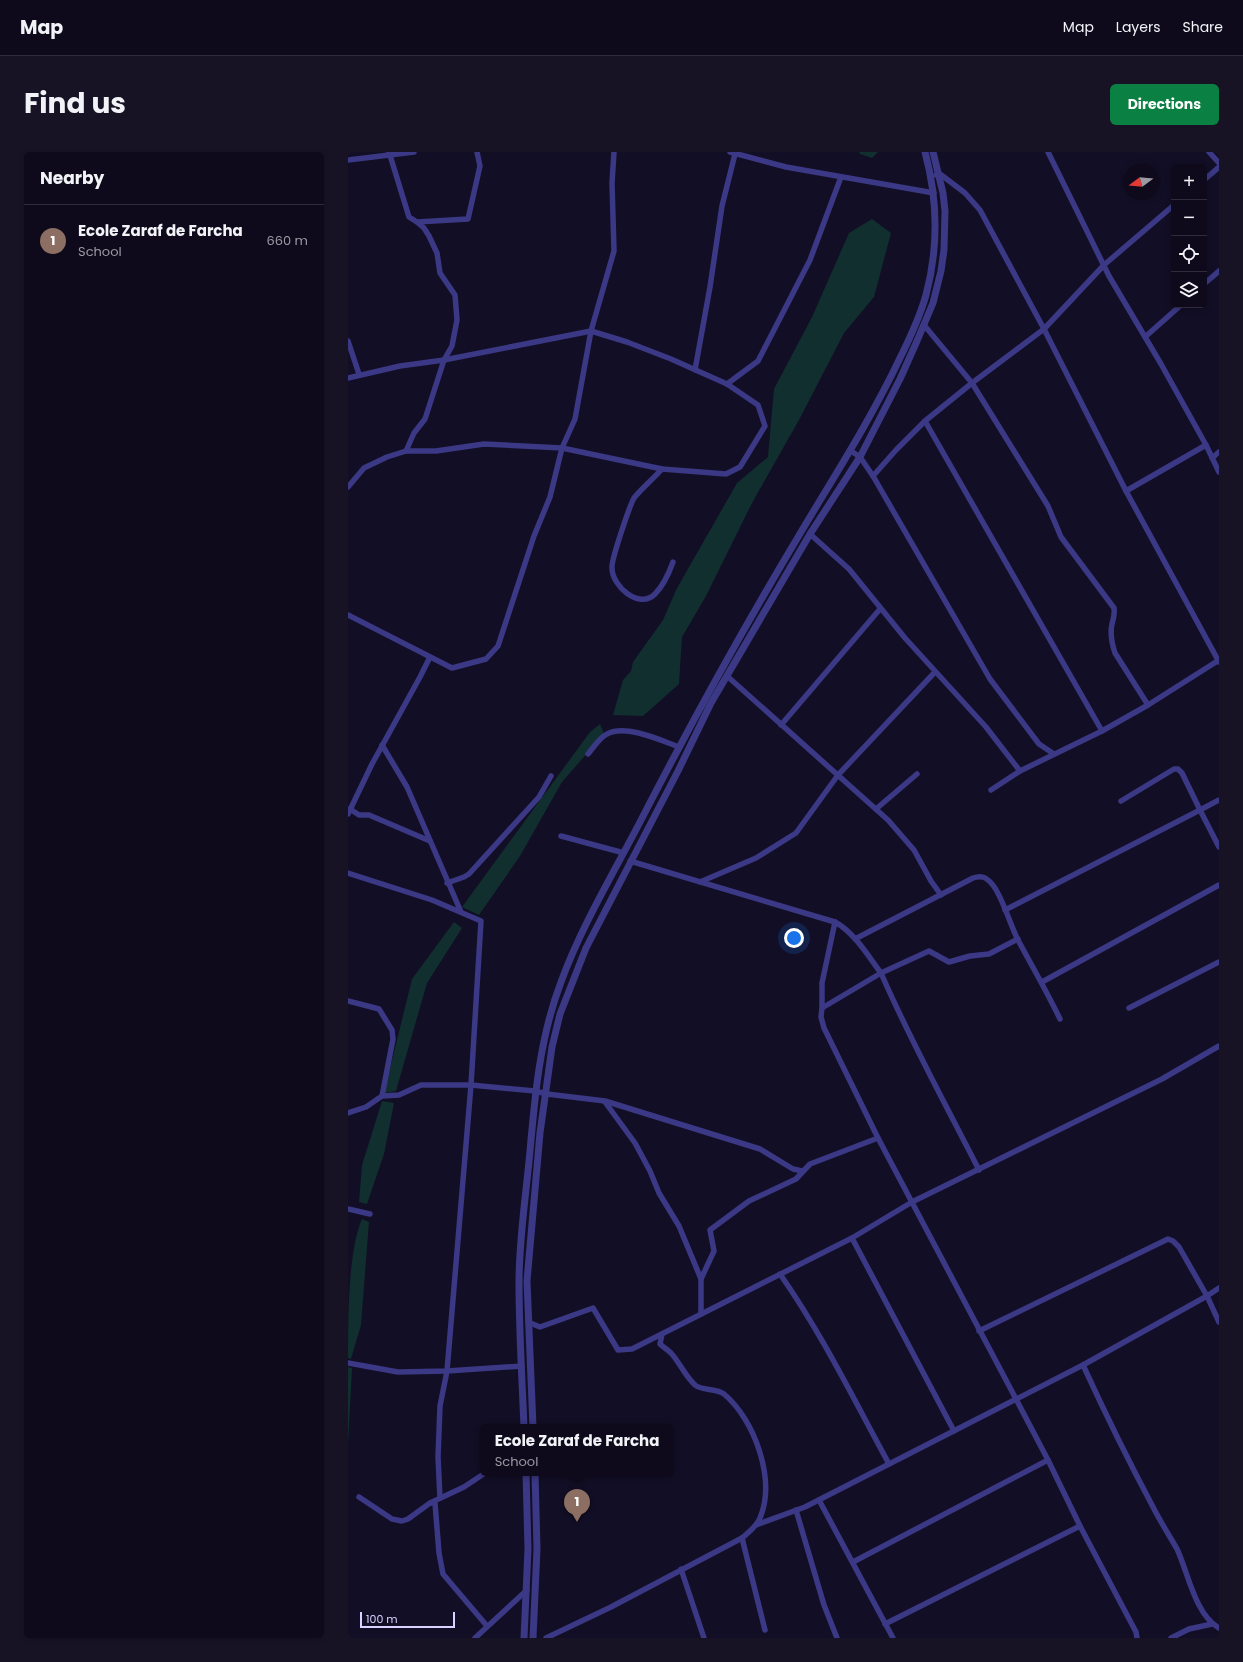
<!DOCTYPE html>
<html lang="en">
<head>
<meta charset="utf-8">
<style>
	:root { --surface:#0e0a1c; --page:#171325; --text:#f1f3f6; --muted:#9b9aa3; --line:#2e2b3b; --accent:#0b8043 }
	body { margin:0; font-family:Poppins,sans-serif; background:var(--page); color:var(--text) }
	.controls { position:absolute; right:12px; top:12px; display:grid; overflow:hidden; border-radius:6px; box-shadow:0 2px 6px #0003 }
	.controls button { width:36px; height:36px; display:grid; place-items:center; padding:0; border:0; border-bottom:1px solid var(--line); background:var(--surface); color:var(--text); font:20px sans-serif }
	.compass { position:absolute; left:775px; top:12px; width:36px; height:36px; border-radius:50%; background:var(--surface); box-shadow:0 2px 6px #0003; rotate:254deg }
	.scale { position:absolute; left:12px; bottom:10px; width:95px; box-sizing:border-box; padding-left:4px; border:2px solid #d7d2ff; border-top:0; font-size:11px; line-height:14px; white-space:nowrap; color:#d7d2ff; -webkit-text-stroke:3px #120e25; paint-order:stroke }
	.you { position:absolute; left:446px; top:786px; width:14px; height:14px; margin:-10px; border:3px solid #fff; border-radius:50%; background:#1a73e8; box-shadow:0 0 0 6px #1a73e833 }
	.badge { display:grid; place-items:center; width:26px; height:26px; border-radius:50%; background:var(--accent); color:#fff; font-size:13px; font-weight:700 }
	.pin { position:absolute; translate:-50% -33px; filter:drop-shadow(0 1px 2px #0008) }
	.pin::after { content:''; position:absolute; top:21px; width:14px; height:12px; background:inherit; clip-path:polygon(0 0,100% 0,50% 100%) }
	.popup { position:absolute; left:132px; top:1272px; width:194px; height:52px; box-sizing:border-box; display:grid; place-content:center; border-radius:6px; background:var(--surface); filter:drop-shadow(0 1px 3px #0005); font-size:13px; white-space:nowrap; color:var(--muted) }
	.popup b { font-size:15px; color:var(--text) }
	.popup::after { content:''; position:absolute; left:50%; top:100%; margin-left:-8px; border:8px solid transparent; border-top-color:var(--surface) }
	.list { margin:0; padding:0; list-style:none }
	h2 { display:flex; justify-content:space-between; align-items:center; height:52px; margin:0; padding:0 16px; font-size:17px }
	h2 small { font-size:13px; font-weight:400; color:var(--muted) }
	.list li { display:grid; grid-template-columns:26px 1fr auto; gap:12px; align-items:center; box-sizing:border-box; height:72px; padding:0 16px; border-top:1px solid var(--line) }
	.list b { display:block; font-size:15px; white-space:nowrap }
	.list p { margin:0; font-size:13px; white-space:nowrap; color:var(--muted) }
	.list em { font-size:13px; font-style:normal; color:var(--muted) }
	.icon { flex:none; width:22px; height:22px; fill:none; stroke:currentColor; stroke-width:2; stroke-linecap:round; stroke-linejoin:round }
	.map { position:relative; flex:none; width:871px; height:1486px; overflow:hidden; border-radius:6px }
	header { display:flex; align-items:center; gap:24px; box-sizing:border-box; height:56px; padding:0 20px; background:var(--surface); border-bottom:1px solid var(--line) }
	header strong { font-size:19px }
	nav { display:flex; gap:22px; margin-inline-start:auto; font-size:14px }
	.intro { display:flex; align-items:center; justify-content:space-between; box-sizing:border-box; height:96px; padding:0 24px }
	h1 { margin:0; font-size:28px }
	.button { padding:10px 18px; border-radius:6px; background:var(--accent); color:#fff; font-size:14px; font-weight:700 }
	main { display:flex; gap:24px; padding:0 24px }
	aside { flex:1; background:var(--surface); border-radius:6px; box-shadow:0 2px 6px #0003 }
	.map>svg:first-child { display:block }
	.green { fill:#112f2e }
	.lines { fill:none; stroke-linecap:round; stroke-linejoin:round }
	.minor { stroke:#3b3885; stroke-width:5.5 }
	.tertiary { stroke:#3b3885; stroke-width:7 }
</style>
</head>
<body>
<header>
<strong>Map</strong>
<nav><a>Map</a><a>Layers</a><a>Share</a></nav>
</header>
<div class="intro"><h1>Find us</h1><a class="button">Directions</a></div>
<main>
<aside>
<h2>Nearby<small></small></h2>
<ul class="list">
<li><span class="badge" style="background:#8d6e63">1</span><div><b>Ecole Zaraf de Farcha</b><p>School</p></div><em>660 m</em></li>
</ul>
</aside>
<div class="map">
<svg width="871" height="1486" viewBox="0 0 871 1486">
	<rect width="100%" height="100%" fill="#120e25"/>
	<!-- green -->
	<g class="green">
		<path d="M511 0H530L524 6 512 2Z"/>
		<path d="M524 67 543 81 526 145 496 181 451 268 404 351 358 444 334 485 331 532 295 564 265 563 275 528 283 519 285 510 315 468 329 436 389 331 420 305 426 237 464 165 501 81Z"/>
		<path d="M252 572 256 582 214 630 172 704 131 763 114 755 242 580Z"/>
		<path d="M106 770 114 776 79 831 48 939 36 941 64 827Z"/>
		<path d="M34 949 46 951 36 1002 19 1052 11 1050 14 1013Z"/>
		<path d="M14 1067 21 1070 13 1173 3 1207 0 1206C0 1169 0 1098 14 1067Z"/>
		<path d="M0 1215 4 1216 0 1293Z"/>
	</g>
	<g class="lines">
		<!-- minor -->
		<g class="minor">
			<path d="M41 0 61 65 69 70"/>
			<path d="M382 0 438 15 586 41"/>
			<path d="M700 0 761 124 813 212 858 293 871 320"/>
			<path d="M861 0 871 11"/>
			<path d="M0 8 66 0"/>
			<path d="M588 23 592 22 617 41 632 58 696 177 778 339 871 510"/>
			<path d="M856 28 871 15"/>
			<path d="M856 132 871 119"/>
			<path d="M576 173 624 231 700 354 713 385 766 456C767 462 766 465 764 472 762 481 764 492 767 501L800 553"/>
			<path d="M797 185 833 153"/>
			<path d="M0 189 11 222"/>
			<path d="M347 218 362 135 374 54 387 2 390 0"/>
			<path d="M0 226 52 214 96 208 243 179 279 190 323 207 379 232 410 253 417 274 392 315 378 322 314 317 214 296 136 292 88 299H58L39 305 16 316 0 335"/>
			<path d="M379 232 410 209 462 108 493 25"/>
			<path d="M577 269 754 579"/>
			<path d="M58 299 66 281 77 267 96 208 104 194 109 168 107 143 92 121 89 101 81 84 76 76 69 70 120 67 132 14 129 0"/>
			<path d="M503 299 512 305 525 324 642 527 691 592 706 602"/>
			<path d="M864 306 871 300"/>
			<path d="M314 317C305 327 294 336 286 346 282 353 263 408 264 416 264 434 291 458 307 442 316 433 321 421 325 410"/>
			<path d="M525 324 548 298 577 269 624 231 696 177 756 113 826 53"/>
			<path d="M778 339 858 293"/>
			<path d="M462 382 501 417 557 486 638 575 672 619"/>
			<path d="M0 463 104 516 138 507 150 494 186 384 202 345 214 296 227 267 243 179 266 99 264 31 266 0"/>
			<path d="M379 524 540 668 566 698 583 729 593 743"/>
			<path d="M433 573 532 457"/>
			<path d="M34 593 59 635 113 760"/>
			<path d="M240 602C245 596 252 585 259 582 278 572 312 588 331 595"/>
			<path d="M643 638 672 619 754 579 800 553 871 508"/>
			<path d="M871 648 852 658 871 695"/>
			<path d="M2 657 11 663H21L82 689"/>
			<path d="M528 657 569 622"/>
			<path d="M0 662 24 612 72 525 82 505"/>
			<path d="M213 684 276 701"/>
			<path d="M282 709 487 770C507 781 520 804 533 821L474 856 473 865 476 876 530 986 668 1247 700 1308 732 1374 788 1480 789 1486"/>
			<path d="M0 721 84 748 133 769 123 933 99 1219 50 1220 0 1211"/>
			<path d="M352 730 408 706 448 681 490 623 587 520"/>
			<path d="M99 731 116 725 121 722 191 645 203 624"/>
			<path d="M657 758 852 658 834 621 830 617H826L773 649"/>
			<path d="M507 787 625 726C633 723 638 725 644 732 654 743 662 773 670 788 684 814 699 840 712 867"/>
			<path d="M694 830 871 733"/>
			<path d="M0 849 31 857 44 878 45 887 34 944"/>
			<path d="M474 856V831L487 770"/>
			<path d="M781 856 871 810"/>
			<path d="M257 950 287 991 302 1019 311 1041 331 1074 353 1127V1162"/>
			<path d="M0 961 18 955 34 944 51 943 73 933H123L187 939 199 942 257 949 412 997 445 1017 454 1019"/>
			<path d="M631 1018C598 953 562 888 533 821L581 799 601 810 622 804 641 802 670 787"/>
			<path d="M0 1057 22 1062"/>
			<path d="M504 1086 606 1279"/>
			<path d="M432 1122C474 1182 506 1248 541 1312"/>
			<path d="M353 1127 366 1099 362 1078 401 1049 448 1027 462 1012 530 986"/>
			<path d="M180 1170 192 1175 245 1156 270 1198 284 1197 504 1086 564 1050 814 927 871 894"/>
			<path d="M631 1179 820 1087 825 1089 831 1095 859 1144 871 1170"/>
			<path d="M735 1213C757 1261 780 1308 805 1355 812 1369 821 1383 829 1397 840 1420 847 1463 871 1476"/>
			<path d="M11 1345 44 1367 54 1369 60 1367 82 1351 116 1335 137 1321"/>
			<path d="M92 1346 90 1305 92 1254 99 1219 174 1214"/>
			<path d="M471 1348 545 1486"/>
			<path d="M83 1351H87L91 1401 95 1422 139 1474"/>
			<path d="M448 1358 476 1453 489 1486"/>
			<path d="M408 1373 457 1355 735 1213 859 1144 871 1136"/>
			<path d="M394 1386 417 1478"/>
			<path d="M505 1410 700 1308"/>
			<path d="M333 1417 356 1486"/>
			<path d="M537 1472 732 1374"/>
			<path d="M127 1486 179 1438"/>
			<path d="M198 1486 263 1455 394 1386C400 1381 409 1374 412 1366 428 1328 407 1268 376 1242 368 1236 354 1239 347 1233 337 1224 332 1211 323 1201 320 1198 315 1195 312 1192L314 1182"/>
			<path d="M823 1486 841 1477 864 1472"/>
		</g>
		<!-- tertiary -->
		<g class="tertiary">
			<path d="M176 1275C174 1227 171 1178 171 1130 171 1087 178 1043 182 999 187 942 192 885 213 830 233 775 265 722 292 670 343 571 396 475 453 380 487 323 523 267 552 206 562 186 572 164 578 143 591 94 590 48 577 0"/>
			<path d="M185 1275 179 1129 192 981 204 895 212 862 238 796 330 619 363 551 462 382 512 305 552 227 569 189 585 151 593 119 596 98 597 59 595 41 585 0"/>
			<path d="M176 1486 180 1397 178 1321"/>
			<path d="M185 1486 189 1397 187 1321"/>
		</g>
	</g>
</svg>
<div class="controls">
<button>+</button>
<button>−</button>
<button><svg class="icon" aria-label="locate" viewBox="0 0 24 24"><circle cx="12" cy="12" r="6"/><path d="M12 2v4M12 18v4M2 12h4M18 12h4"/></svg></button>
<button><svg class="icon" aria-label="layers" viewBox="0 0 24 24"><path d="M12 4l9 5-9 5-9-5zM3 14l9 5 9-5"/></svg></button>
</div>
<svg class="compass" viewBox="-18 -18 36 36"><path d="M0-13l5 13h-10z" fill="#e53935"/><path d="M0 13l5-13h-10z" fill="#9b9aa3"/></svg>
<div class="scale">100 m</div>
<div class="you"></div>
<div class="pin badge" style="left:229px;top:1370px;background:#8d6e63">1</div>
<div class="popup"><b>Ecole Zaraf de Farcha</b>School</div>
</div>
</main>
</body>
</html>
